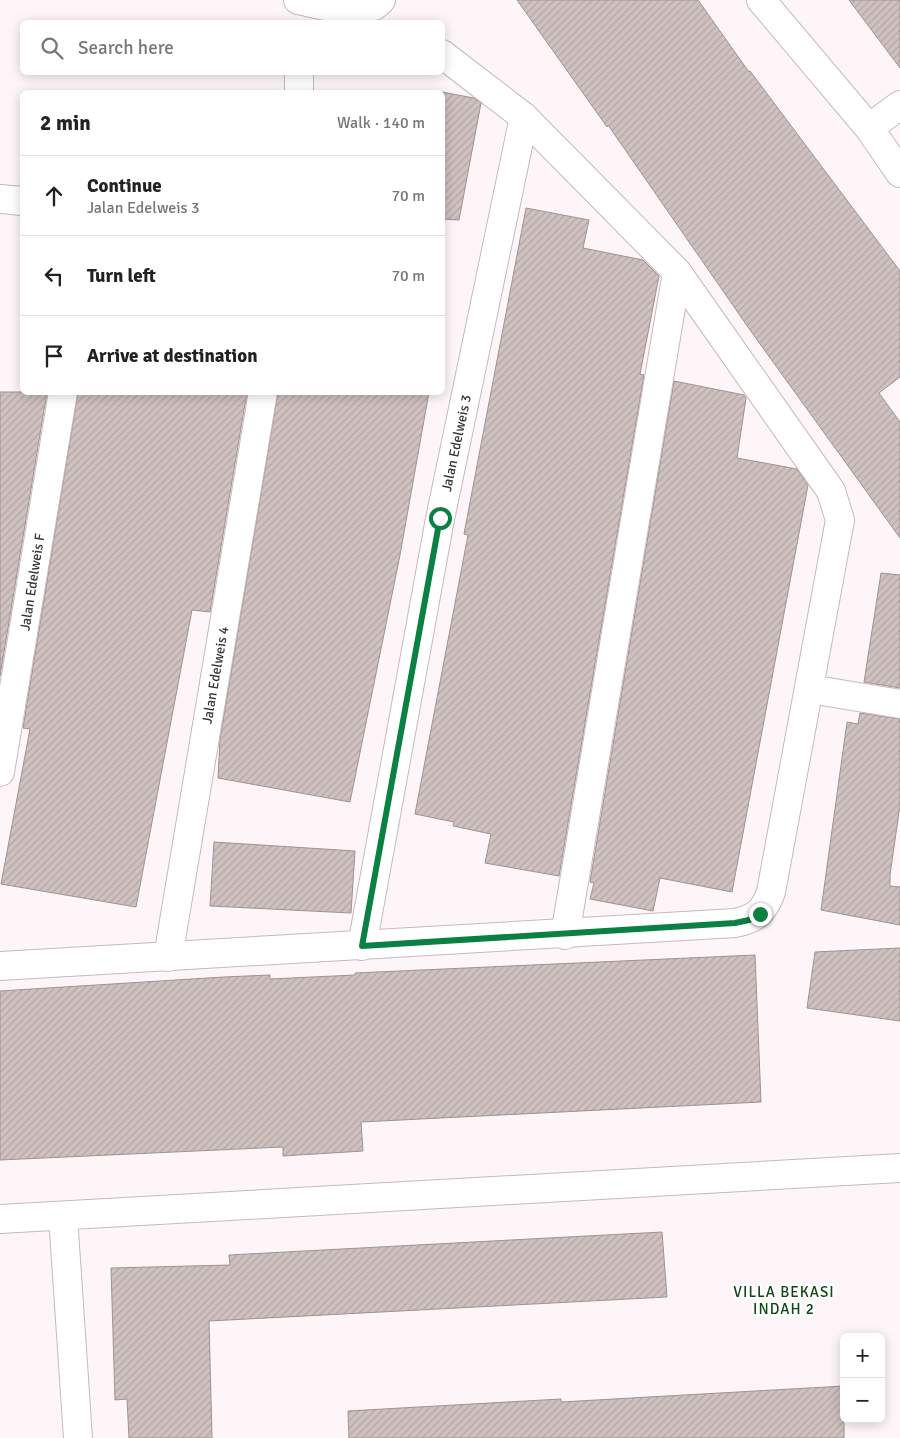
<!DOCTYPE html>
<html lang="en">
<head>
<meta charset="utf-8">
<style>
	:root { --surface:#fff; --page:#f6f6f6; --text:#222; --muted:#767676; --line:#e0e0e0 }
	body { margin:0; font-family:Signika,sans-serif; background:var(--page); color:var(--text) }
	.controls { position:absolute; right:15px; bottom:15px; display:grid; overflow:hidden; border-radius:8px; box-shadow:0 2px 12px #0003 }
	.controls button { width:45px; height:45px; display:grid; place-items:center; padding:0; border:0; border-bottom:1px solid var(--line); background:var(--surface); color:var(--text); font:25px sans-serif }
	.stop { position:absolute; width:15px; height:15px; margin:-11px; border:4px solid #0b8043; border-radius:50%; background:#fff }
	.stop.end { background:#0b8043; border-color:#fff; box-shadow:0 1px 5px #0008 }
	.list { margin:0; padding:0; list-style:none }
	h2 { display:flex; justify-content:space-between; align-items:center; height:65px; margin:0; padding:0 20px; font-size:21px }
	h2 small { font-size:16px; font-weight:400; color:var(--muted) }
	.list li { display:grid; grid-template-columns:32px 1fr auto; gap:15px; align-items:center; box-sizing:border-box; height:80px; padding:0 20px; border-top:1px solid var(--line) }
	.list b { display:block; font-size:19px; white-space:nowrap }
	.list p { margin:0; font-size:16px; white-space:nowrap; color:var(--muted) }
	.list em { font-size:16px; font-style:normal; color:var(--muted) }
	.icon { flex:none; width:28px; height:28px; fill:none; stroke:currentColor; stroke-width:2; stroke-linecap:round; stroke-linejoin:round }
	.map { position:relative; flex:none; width:900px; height:1438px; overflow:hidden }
	.search { position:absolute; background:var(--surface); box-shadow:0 2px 12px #0003; left:20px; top:20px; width:425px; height:55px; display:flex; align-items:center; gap:12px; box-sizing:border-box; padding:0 18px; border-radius:8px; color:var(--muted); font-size:19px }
	.panel { position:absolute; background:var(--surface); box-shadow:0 2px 12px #0003; left:20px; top:90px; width:425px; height:305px; border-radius:8px }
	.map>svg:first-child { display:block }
	.building { fill:url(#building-hatch); stroke:#a09290 }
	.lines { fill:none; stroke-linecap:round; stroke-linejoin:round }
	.minor-casing { stroke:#c7b9bd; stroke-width:30 }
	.minor { stroke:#fff; stroke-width:28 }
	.route { stroke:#0b8043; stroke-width:6 }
	.labels { text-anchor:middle; stroke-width:5; stroke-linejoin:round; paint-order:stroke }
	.street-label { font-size:14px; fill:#3a3436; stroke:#fff }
	.neighbourhood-label { font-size:15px; letter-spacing:1px; fill:#0d4612; stroke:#fff }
</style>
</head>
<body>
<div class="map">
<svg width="900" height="1438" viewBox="0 0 900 1438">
	<defs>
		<pattern id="building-hatch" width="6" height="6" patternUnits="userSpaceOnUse" patternTransform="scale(1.25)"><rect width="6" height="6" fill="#cfc1bf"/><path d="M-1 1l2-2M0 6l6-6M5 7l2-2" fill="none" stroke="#b2a6a5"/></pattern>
	</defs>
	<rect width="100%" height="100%" fill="#fdf5f7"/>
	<!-- building -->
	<g class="building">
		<path d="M517 0H698L749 72 750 71 900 271V377L879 393 900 422V538L750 330 608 125 607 127Z"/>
		<path d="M849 0H900V68Z"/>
		<path d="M442 92 474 98 481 103 459 220 442 219Z"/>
		<path d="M526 208 589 220 583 248 643 260 659 276 640 374 644 375 559 876 485 863 491 834 453 826 454 822 415 814 468 535 464 534Z"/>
		<path d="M674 381 744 395 746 398 737 458 797 469 808 485 732 892 660 878 653 911 590 899 594 883 590 882Z"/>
		<path d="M0 392H47L0 676Z"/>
		<path d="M78 392H247L210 612 192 610 136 907 1 884 30 729 23 728Z"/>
		<path d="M278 392H429L400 555 350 802 218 778 220 739Z"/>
		<path d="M881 573 900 575V688L864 682Z"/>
		<path d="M860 713 900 719V805L890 875V886L900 887V925L821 910 847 722 858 724Z"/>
		<path d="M214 842 355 851 351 913 210 906Z"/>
		<path d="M900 948V1021L807 1008 815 952Z"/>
		<path d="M755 955 761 1102 361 1122 363 1151 283 1156V1147L0 1160V991L224 977 270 975V979L355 975V973Z"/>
		<path d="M662 1232 667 1297 209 1321 212 1438H129L127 1399 115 1400 111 1268 230 1265 229 1255Z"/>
		<path d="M844 1386V1438H349L348 1411 561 1399V1402Z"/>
	</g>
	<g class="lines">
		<!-- minor casing -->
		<g class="minor-casing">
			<g id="minor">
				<path d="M298 0C320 4 365 20 381 0"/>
				<path d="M761 0 869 128 900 173"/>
				<path d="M299 92V72"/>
				<path d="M869 128 900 105"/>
				<path d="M0 199 22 201"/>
				<path d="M810 689 900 704"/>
				<path d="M0 772 63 392"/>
				<path d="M565 935 677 272"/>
				<path d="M362 946 440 519 524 117"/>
				<path d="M168 957 263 392"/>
				<path d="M0 966 735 923C755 919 764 912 771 892L840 520 831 491 677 272 524 117 442 54"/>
				<path d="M63 1216 78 1438"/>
				<path d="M0 1219 900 1168"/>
			</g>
		</g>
		<!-- minor -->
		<use href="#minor" class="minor"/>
	</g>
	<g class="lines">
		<!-- route -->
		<path class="route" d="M440 518 362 946 735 923 749 920 760 914"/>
	</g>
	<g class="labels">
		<!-- street labels -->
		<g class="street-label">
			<text transform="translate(456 443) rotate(-78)" y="5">Jalan Edelweis 3</text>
			<text transform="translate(32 582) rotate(-81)" y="5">Jalan Edelweis F</text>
			<text transform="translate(215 675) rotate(-80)" y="5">Jalan Edelweis 4</text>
		</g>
		<!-- neighbourhood labels -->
		<g class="neighbourhood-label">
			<text x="784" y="1297">VILLA BEKASI<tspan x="784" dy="17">INDAH 2</tspan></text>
		</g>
	</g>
</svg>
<div class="controls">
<button>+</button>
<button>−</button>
</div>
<div class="stop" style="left:440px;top:518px"></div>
<div class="stop end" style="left:760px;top:914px"></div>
<div class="search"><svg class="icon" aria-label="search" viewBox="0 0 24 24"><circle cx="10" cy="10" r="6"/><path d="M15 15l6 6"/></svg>Search here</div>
<section class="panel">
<h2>2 min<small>Walk · 140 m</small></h2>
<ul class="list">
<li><svg class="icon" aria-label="ahead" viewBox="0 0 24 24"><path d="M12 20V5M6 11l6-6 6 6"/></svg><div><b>Continue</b><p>Jalan Edelweis 3</p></div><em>70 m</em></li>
<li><svg class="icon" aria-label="left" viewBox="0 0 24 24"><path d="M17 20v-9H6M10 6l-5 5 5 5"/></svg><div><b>Turn left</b></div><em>70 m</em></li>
<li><svg class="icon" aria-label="arrive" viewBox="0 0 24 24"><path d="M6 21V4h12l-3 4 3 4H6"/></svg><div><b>Arrive at destination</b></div></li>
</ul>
</section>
</div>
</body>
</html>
